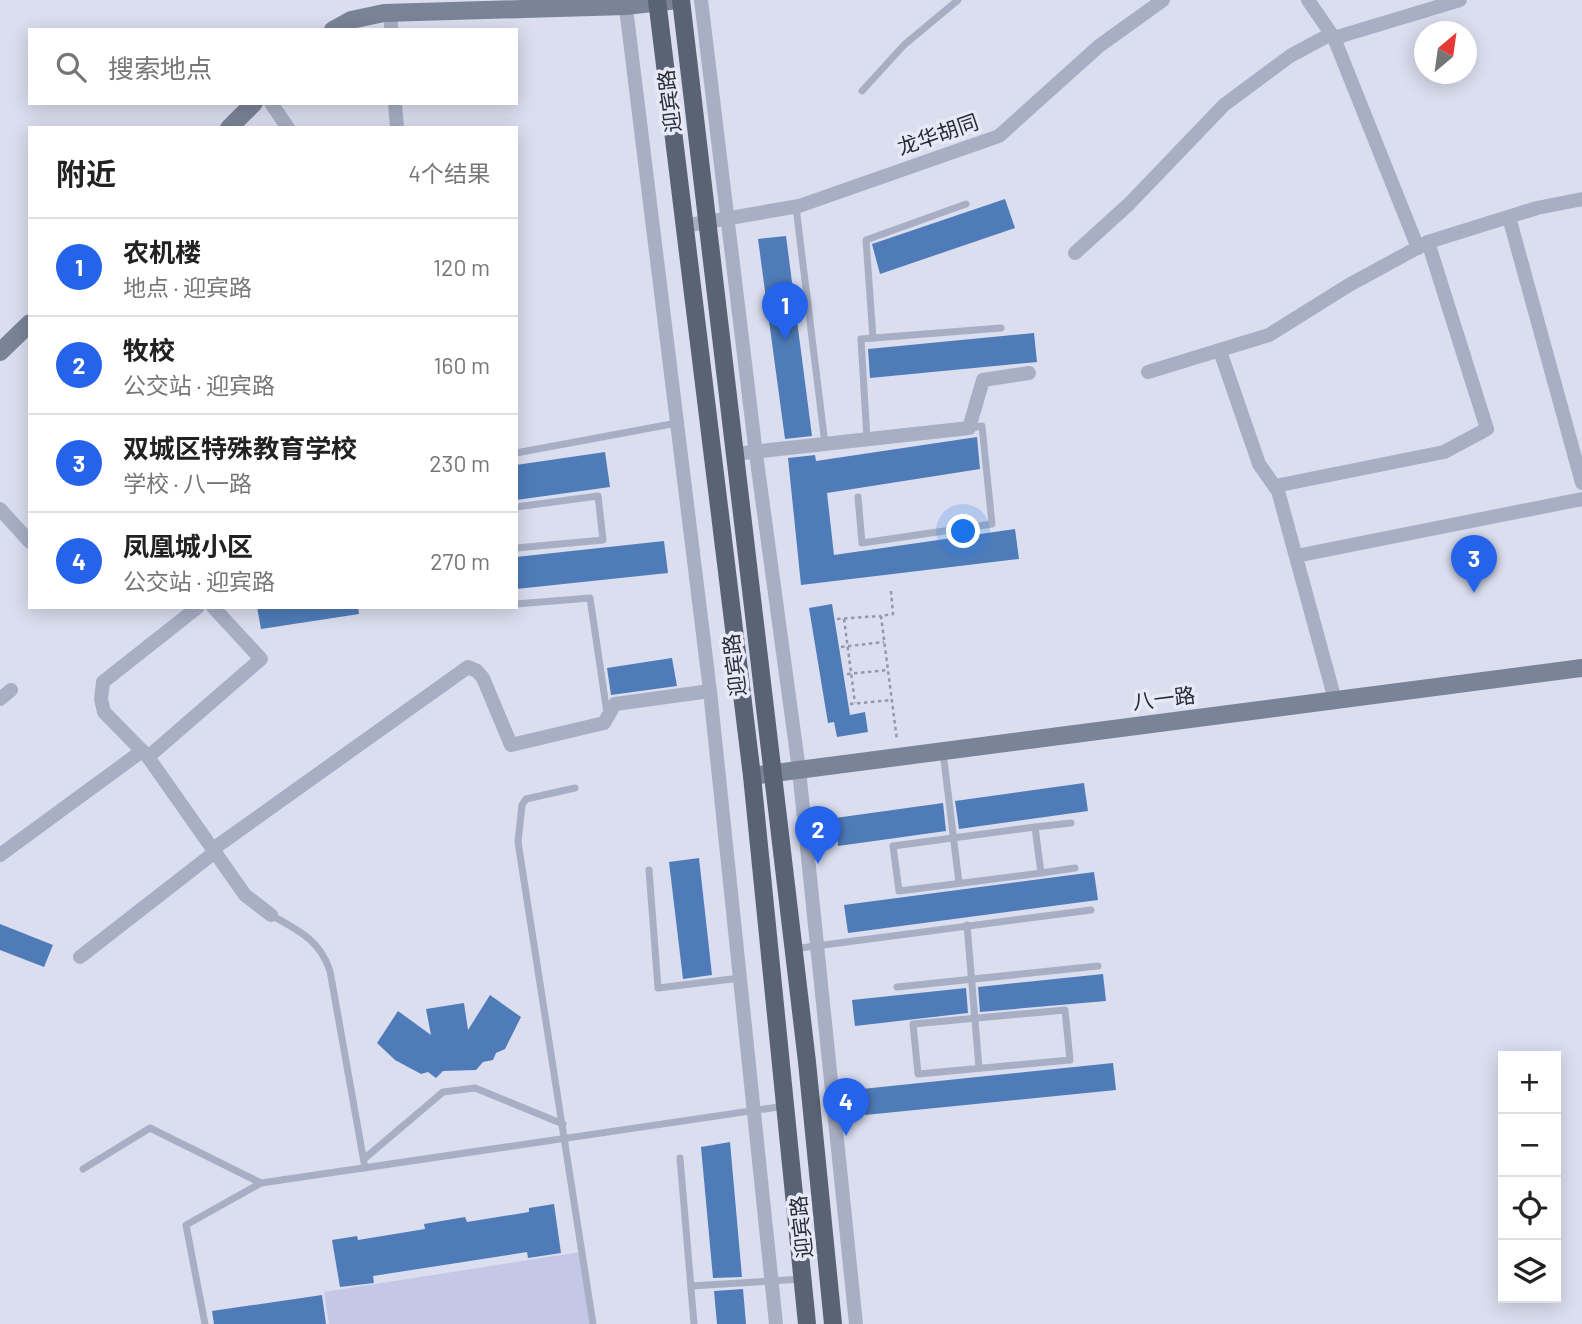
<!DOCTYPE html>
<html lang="zh">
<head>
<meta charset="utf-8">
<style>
	:root { --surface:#fff; --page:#f2f2f2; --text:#222; --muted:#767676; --line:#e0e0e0; --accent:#2563eb }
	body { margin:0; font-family:Barlow,"Noto Sans SC",sans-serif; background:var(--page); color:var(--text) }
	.controls { position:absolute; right:21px; bottom:21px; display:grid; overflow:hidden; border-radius:0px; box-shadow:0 4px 18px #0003 }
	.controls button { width:63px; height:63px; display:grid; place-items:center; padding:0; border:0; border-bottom:2px solid var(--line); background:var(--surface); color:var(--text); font:35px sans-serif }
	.compass { position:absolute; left:1414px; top:21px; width:63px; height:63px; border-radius:50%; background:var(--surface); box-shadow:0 4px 18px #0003; rotate:29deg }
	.you { position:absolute; left:964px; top:532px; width:24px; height:24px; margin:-18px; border:5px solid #fff; border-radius:50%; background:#1a73e8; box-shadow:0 0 0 10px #1a73e833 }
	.badge { display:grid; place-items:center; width:46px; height:46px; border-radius:50%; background:var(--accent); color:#fff; font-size:23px; font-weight:700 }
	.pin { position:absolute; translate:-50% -58px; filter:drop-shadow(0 2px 4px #0008) }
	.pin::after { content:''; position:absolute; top:37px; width:24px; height:21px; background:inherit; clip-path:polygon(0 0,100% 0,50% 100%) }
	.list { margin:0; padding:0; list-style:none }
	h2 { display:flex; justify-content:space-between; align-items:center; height:91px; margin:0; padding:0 28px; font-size:30px }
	h2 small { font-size:23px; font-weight:400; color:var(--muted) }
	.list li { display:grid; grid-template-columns:46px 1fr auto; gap:21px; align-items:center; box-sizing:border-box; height:98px; padding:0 28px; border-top:2px solid var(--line) }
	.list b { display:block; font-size:26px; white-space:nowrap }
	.list p { margin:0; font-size:23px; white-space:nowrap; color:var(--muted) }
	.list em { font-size:23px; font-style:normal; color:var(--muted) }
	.icon { flex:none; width:38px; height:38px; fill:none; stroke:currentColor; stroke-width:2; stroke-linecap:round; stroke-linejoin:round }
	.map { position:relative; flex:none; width:1582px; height:1324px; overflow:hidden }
	.search { position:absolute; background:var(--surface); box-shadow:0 4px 18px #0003; left:28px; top:28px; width:490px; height:77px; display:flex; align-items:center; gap:18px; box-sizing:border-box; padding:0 24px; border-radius:0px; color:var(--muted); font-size:26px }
	.panel { position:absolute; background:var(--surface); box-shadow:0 4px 18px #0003; left:28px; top:126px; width:490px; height:483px; border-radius:0px }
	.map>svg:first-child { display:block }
	.plaza { fill:#c4c7e5 }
	.building { fill:#4f7cb9 }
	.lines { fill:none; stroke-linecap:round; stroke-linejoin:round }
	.path { stroke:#9198ae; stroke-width:2.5; stroke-dasharray:3.5 3.5; stroke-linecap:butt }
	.lane { stroke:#a8afc5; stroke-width:7 }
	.street { stroke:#a8afc5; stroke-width:14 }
	.secondary { stroke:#7a8499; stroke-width:18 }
	.primary { stroke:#5a6374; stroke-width:18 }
	.labels { text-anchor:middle; stroke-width:7; stroke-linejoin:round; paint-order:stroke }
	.street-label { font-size:21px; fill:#282c33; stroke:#e7e9f7 }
</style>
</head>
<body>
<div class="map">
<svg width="1582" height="1324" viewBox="0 0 1582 1324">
	<rect width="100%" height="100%" fill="#dbdeef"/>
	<!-- plaza -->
	<path class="plaza" d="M581 1252 592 1324H329L324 1292Z"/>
	<!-- building -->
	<g class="building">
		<path d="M1005 199 1015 228 880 274 872 244Z"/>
		<path d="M786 236 812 436 785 439 758 239Z"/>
		<path d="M1034 333 1037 362 870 378 868 349Z"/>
		<path d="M977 437 980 469 827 493 834 555 1015 529 1019 559 801 585 788 458 815 455 816 461Z"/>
		<path d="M605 452 610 487 516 500V465Z"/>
		<path d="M664 541 668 573 516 589V557Z"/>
		<path d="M832 604 850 715 865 712 868 732 837 737 834 722 828 723 809 608Z"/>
		<path d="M257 607H358L359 614 261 629Z"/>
		<path d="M672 658 677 686 611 695 607 668Z"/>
		<path d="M1084 783 1088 811 959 829 955 801Z"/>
		<path d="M943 803 946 831 838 846 835 818Z"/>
		<path d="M699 858 712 975 683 979 669 862Z"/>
		<path d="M1094 872 1098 900 848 933 844 905Z"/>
		<path d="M0 924 53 945 44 967 0 950Z"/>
		<path d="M1103 974 1106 1001 980 1012 978 987Z"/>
		<path d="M966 988 968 1013 855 1026 852 1000Z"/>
		<path d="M490 995 521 1017 505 1049 496 1053 493 1060 483 1062 476 1070 443 1071 436 1078 428 1072 421 1074 395 1060 377 1043 398 1011 431 1035 426 1009 464 1003 468 1030Z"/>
		<path d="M1113 1063 1116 1090 865 1115 862 1089Z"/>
		<path d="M730 1142 742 1277 713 1278 701 1147Z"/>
		<path d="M554 1204 561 1253 528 1258 527 1252 373 1276 374 1283 340 1287 332 1240 357 1236 358 1240 425 1229 424 1224 465 1217 467 1222 529 1212V1208Z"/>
		<path d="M743 1289 746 1324H717L714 1291Z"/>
		<path d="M322 1295 326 1324H214L212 1311Z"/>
	</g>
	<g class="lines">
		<!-- path -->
		<g class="path">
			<path d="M891 591 893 614 881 616 897 740"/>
			<path d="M837 619 881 616"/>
			<path d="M844 619 855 703"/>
			<path d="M841 647 884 642"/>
			<path d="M847 674 888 670"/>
			<path d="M850 704 892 700"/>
		</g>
		<!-- lane -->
		<g class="lane">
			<path d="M862 91 904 45 958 0"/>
			<path d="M796 207 825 444"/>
			<path d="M873 338 866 240 966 204"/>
			<path d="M867 439 861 339 1001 328"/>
			<path d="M516 453 677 423"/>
			<path d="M858 497 862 543 992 524 982 426 970 428"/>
			<path d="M516 507 598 496 603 540 516 548"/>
			<path d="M516 604 590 598 607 713"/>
			<path d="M943 752 959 883"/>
			<path d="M575 788 526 799 522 805 518 842 593 1324"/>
			<path d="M1035 827 1041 873 899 891 893 846Z"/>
			<path d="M1035 827 1071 823"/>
			<path d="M649 870 658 988 740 978"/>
			<path d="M1041 873 1075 868"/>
			<path d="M271 915C298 930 320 940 330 971L365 1168"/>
			<path d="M967 925 979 1068"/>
			<path d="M793 949 1091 910"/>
			<path d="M897 987 1098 966"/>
			<path d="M1065 1010 1070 1060 918 1074 913 1024Z"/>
			<path d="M680 1158 694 1324"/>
			<path d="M364 1159 443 1092 475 1088 563 1124"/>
			<path d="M83 1169 150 1128 261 1183"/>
			<path d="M691 1286 803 1279"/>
			<path d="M205 1324 186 1225 261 1183 785 1106"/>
		</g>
		<!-- street -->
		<g class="street">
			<path d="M625 0 710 691 776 1324"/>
			<path d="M701 0 756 454 799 770 856 1324"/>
			<path d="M1308 0 1334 38 1418 248"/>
			<path d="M391 30V13"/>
			<path d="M1334 38 1460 0"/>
			<path d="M271 103 288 128"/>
			<path d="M395 103 397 128"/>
			<path d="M1509 217 1582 483"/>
			<path d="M684 226 799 206 999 136 1099 46 1163 0"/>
			<path d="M1075 253 1129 204 1224 105 1290 56 1331 34"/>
			<path d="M1220 351 1259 464 1278 491 1335 700"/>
			<path d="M1148 372 1269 335 1349 285 1428 242 1537 208 1582 199"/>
			<path d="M734 454 969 428 983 380 1029 373"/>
			<path d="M1275 486 1444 452 1487 429 1428 242"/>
			<path d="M0 509 30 542"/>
			<path d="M1296 556 1582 499"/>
			<path d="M198 607 103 682 101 699 104 712 148 757 245 895 271 915"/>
			<path d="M0 699 11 690"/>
			<path d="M148 757 261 659 213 607"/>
			<path d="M213 849 468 667 477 671 483 678 511 745 604 723 615 704 710 691"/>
			<path d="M0 855 142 751"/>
			<path d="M80 957 215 852"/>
		</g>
		<!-- secondary -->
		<g class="secondary">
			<path d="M333 30 351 20 384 13 626 6 678 0"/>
			<path d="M229 128 254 103"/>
			<path d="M0 352 30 323"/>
			<path d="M752 776 1582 668"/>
		</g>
		<!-- primary -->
		<g class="primary">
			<path d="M657 0 752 776 807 1324"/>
			<path d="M681 0 807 1062 833 1324"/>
		</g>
	</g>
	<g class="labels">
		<!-- street labels -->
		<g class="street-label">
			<text transform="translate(670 101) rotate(-97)" y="7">迎宾路</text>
			<text transform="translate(938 135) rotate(-19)" y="7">龙华胡同</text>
			<text transform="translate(735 665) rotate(-97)" y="7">迎宾路</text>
			<text transform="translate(1164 699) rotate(-7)" y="7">八一路</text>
			<text transform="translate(802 1227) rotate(-96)" y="7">迎宾路</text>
		</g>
	</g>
</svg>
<div class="controls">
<button>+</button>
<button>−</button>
<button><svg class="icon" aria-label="locate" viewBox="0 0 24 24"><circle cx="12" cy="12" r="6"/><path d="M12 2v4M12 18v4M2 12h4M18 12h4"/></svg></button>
<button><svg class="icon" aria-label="layers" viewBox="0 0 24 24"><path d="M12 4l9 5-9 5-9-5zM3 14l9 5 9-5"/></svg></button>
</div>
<svg class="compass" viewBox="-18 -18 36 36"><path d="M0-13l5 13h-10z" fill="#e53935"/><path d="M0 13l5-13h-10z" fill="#767676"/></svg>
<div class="you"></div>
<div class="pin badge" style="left:785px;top:340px">1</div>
<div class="pin badge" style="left:818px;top:864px">2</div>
<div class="pin badge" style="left:1474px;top:593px">3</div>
<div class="pin badge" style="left:846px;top:1136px">4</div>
<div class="search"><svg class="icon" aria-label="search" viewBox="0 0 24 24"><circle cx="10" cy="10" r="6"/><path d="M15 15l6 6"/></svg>搜索地点</div>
<section class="panel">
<h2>附近<small>4个结果</small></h2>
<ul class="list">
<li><span class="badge">1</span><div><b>农机楼</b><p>地点 · 迎宾路</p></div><em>120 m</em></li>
<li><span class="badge">2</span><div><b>牧校</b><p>公交站 · 迎宾路</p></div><em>160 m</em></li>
<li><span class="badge">3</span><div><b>双城区特殊教育学校</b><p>学校 · 八一路</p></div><em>230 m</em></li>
<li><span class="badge">4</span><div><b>凤凰城小区</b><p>公交站 · 迎宾路</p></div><em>270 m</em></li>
</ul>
</section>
</div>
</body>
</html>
